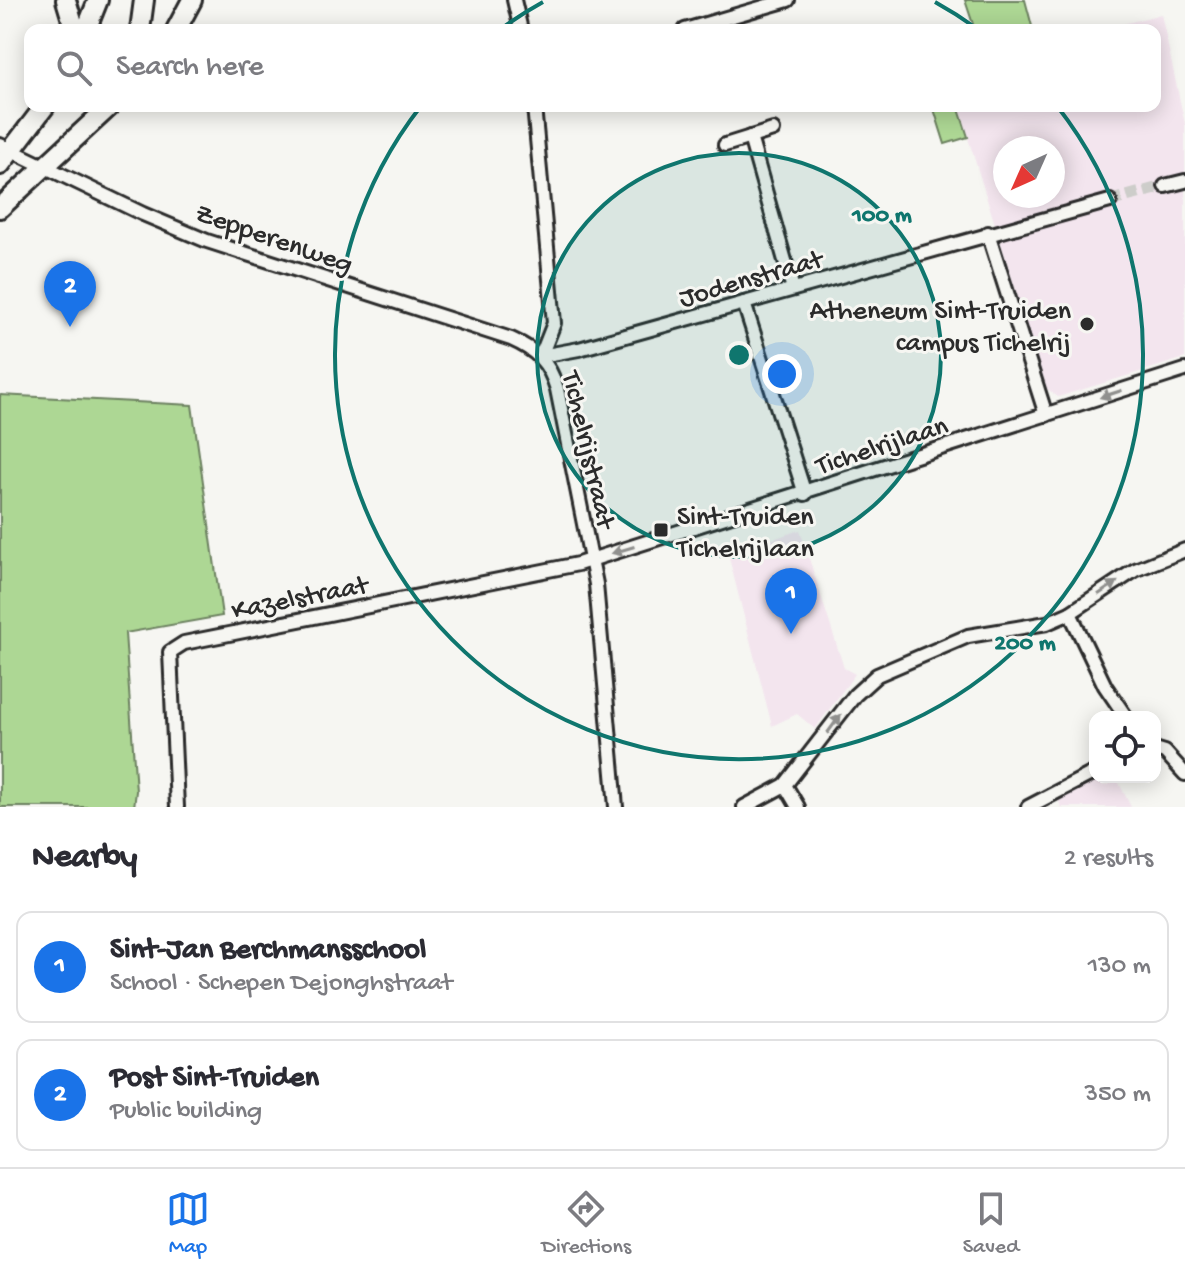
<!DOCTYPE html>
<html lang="en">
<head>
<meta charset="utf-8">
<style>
	:root { --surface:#fff; --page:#f2f2f3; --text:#2b2b33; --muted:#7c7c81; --line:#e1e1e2; --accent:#1a73e8 }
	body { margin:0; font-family:"Gochi Hand",sans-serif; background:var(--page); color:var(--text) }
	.controls { position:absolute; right:24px; bottom:24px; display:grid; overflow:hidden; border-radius:16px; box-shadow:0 4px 20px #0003 }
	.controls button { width:72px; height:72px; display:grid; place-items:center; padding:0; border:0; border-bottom:2px solid var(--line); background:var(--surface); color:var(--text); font:40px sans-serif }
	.compass { position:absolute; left:993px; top:136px; width:72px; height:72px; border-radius:50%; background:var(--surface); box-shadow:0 4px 20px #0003; rotate:225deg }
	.you { position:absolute; left:782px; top:374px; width:28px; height:28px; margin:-20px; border:6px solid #fff; border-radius:50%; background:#1a73e8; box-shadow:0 0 0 12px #1a73e833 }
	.badge { display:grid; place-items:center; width:52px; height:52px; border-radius:50%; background:var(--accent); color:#fff; font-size:26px; font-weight:700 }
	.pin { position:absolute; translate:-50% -66px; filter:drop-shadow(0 2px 4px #0008) }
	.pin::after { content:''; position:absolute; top:42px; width:28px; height:24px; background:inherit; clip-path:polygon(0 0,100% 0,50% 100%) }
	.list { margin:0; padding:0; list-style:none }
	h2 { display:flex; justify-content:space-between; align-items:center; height:104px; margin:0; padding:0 32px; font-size:34px }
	h2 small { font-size:26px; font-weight:400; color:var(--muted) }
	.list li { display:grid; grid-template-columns:52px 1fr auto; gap:24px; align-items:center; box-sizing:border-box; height:112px; margin:0 16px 16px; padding:0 16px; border:2px solid var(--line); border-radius:16px }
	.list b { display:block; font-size:30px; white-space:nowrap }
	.list p { margin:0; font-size:26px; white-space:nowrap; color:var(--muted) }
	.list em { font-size:26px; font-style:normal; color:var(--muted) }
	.icon { flex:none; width:44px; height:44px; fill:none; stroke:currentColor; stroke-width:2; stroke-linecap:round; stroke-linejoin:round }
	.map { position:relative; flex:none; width:1185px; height:807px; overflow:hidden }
	.search { position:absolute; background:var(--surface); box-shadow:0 4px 20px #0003; left:24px; right:24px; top:24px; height:88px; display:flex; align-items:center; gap:20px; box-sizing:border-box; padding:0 28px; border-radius:16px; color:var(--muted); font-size:30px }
	.sheet { height:360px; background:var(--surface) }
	nav { display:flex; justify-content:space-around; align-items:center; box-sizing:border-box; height:112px; border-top:2px solid var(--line); background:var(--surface); font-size:22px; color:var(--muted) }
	nav a { display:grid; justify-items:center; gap:4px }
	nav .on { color:var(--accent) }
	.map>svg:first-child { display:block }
	.built { fill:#f3e5ee; fill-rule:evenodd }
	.green { fill:#add794; stroke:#6c8160; stroke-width:2 }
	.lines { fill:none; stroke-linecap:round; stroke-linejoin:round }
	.minor-tunnel { stroke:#cdcdca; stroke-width:12; stroke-dasharray:12 6; stroke-linecap:butt }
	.minor-casing { stroke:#2b2b2b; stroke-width:18 }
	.secondary-casing { stroke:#2b2b2b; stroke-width:24 }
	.minor { stroke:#f6f6f2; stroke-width:12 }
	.secondary { stroke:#f6f6f2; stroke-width:18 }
	.oneway { fill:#90908e }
	.ring { fill:none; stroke:#0f766e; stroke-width:4 }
	.poi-dot { fill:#2b2b2b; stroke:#f6f6f2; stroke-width:3 }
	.labels { text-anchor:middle; stroke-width:6; stroke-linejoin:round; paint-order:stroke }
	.street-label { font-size:28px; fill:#2b2b2b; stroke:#f6f6f2 }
	.poi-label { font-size:28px; fill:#2b2b2b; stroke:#f6f6f2; text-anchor:end }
	.centre { fill:#0f766e; stroke:#f6f6f2; stroke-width:4 }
	.ring-label { font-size:24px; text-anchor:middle; font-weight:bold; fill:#0f766e; stroke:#f6f6f2; stroke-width:6; stroke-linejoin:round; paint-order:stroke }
</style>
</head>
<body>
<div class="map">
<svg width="1185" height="807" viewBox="0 0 1185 807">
	<rect width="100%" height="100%" fill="#f6f6f2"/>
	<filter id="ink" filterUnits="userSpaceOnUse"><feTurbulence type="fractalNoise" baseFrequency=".0125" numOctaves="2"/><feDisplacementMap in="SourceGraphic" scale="16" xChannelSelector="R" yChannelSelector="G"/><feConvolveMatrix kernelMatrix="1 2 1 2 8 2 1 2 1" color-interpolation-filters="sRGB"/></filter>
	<g filter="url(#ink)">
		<!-- built -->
		<g class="built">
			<path d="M1161 14 1185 124V358L1058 397 1046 388 958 106H1155V30H1101ZM1005 148H1053V196H1005Z"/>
			<path d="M800 530 844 668 855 674 815 729 797 714 772 726 728 554Z"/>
			<path d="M1096 777H1099L1103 786 1118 781 1131 807H1061L1058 799Z"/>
		</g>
		<!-- green -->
		<g class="green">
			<path d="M965 0H1025L1033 30H975Z"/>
			<path d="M933 106H958L968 137 945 144Z"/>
			<path d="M0 395 192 405 222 616 125 633 136 791 134 807H0Z"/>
		</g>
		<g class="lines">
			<!-- minor-tunnel -->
			<path class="minor-tunnel" d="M1110 201 1165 186"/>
			<!-- minor casing -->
			<g class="minor-casing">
				<g id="minor">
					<path d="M514 0 521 30"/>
					<path d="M685 30 788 0"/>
					<path d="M534 106 554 323 541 356"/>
					<path d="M750 137 793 289"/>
					<path d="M0 145 143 214 207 241 511 339C536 350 549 362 557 389L596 584 616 807"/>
					<path d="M725 145 773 130"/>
					<path d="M1165 186 1185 181"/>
					<path d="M988 233 1046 415"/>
					<path d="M744 303 805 494"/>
					<path d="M541 356 579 349 1110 201"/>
					<path d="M1070 613 1105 686 1126 717"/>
					<path d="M1155 749 1165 752 1185 774"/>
					<path d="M785 785 798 807"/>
					<path d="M177 807 170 652 184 643 578 564 1185 370"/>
					<path d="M744 807 785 785 855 695 877 675 968 636 1047 623 1070 613 1135 570 1185 550"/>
					<path d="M1028 807 1095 772"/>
				</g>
			</g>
			<!-- secondary casing -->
			<g class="secondary-casing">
				<g id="secondary">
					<path d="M66 0 75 30"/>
					<path d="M86 30 98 0"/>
					<path d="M140 30 144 0"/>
					<path d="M176 30 192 0"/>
					<path d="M0 165 45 106"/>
					<path d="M0 208 110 106"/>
				</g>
			</g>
			<!-- minor -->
			<use href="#minor" class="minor"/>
			<!-- secondary -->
			<use href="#secondary" class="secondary"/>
		</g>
		<!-- one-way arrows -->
		<defs><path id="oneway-solid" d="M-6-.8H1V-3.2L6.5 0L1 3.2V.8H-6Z" transform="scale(2)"/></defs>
		<g class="oneway">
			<use href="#oneway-solid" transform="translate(1111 394) rotate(162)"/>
			<use href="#oneway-solid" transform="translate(623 550) rotate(163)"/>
			<use href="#oneway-solid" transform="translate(1108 588) rotate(-34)"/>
			<use href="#oneway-solid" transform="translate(834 724) rotate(-54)"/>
		</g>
	</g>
	<!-- distance rings -->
	<circle cx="739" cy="355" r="202" fill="#0f766e" fill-opacity=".12"/>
	<g class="ring">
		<circle cx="739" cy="355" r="202"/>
		<path d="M502 28A404 404 0 0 1 543 2M935 2A404 404 0 0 1 976 28M1057 106A404 404 0 1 1 421 106"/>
	</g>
	<!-- markers -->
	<g class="poi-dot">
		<circle cx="1087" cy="324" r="8"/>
		<rect x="653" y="522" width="16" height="16" rx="4"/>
	</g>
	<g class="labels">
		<!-- street labels -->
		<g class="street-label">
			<text transform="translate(275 236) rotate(19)" y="10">Zepperenweg</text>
			<text transform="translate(750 276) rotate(-16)" y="10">Jodenstraat</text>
			<text transform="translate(881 443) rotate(-18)" y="10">Tichelrijlaan</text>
			<text transform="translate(591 449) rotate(77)" y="10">Tichelrijstraat</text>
			<text transform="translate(299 595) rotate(-11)" y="10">Kazelstraat</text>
		</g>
		<!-- poi labels -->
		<g class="poi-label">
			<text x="1071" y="318">Atheneum Sint-Truiden<tspan x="1071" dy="32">campus Tichelrij</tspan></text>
			<text x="677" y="524" text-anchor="start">Sint-Truiden<tspan x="677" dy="32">Tichelrijlaan</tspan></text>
		</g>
	</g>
	<circle cx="739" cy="355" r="12" class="centre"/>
	<g class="ring-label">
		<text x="882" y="221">100 m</text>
		<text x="1025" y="649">200 m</text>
	</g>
</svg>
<div class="controls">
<button><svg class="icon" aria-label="locate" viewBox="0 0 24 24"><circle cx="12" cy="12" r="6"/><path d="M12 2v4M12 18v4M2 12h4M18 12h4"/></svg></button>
</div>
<svg class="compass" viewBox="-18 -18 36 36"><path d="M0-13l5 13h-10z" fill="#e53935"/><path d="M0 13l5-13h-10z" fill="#7c7c81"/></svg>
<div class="you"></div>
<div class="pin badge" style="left:791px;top:634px">1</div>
<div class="pin badge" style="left:70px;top:327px">2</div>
<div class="search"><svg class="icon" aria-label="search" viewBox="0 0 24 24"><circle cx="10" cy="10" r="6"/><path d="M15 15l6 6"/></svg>Search here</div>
</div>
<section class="sheet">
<h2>Nearby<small>2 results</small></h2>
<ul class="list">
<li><span class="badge">1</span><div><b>Sint-Jan Berchmansschool</b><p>School · Schepen Dejonghstraat</p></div><em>130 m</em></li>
<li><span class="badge">2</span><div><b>Post Sint-Truiden</b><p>Public building</p></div><em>350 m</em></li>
</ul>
</section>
<nav>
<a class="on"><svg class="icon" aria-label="map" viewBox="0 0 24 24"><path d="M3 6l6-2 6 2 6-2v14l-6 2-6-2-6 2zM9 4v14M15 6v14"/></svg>Map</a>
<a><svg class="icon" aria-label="directions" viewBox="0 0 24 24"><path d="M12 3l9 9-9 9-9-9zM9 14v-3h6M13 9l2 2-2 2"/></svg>Directions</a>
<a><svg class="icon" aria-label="saved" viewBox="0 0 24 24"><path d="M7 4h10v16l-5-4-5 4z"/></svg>Saved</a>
</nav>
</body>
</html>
